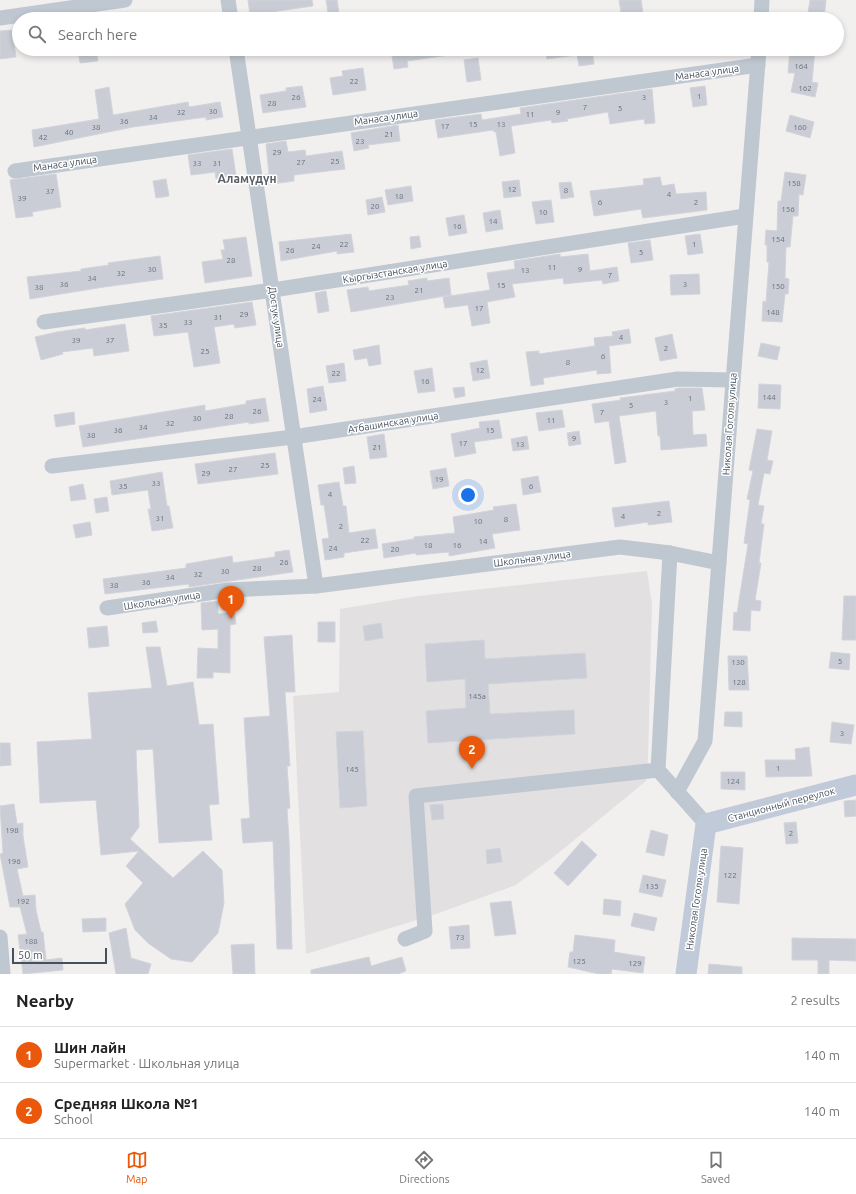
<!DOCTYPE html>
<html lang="en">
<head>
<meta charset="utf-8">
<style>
	:root { --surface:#fff; --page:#f6f6f6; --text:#222; --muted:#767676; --line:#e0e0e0; --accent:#ea580c }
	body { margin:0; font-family:Ubuntu,sans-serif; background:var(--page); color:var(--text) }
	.scale { position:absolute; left:12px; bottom:10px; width:95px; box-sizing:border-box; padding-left:4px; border:2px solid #46505d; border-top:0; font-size:11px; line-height:14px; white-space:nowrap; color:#46505d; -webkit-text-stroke:3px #fff; paint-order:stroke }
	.you { position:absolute; left:468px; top:495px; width:14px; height:14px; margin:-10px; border:3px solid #fff; border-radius:50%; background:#1a73e8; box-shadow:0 0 0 6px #1a73e833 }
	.badge { display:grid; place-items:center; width:26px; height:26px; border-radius:50%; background:var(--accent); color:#fff; font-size:13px; font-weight:700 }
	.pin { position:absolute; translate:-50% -33px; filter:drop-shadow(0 1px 2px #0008) }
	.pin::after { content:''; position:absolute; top:21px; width:14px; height:12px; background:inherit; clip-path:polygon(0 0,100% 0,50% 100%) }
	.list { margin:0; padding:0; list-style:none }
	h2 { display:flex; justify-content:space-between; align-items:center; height:52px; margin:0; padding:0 16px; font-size:17px }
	h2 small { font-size:13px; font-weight:400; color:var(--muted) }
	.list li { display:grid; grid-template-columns:26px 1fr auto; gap:12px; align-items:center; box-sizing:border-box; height:56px; padding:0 16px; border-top:1px solid var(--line) }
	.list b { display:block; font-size:15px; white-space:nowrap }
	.list p { margin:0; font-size:13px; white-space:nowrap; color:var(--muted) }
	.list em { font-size:13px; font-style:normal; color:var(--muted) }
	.icon { flex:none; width:22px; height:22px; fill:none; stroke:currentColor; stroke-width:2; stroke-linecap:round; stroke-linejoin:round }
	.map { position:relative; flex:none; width:856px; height:974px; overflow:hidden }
	.search { position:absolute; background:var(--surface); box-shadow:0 2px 6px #0003; left:12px; right:12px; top:12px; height:44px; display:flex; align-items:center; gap:10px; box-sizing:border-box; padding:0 14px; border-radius:22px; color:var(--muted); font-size:15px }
	.sheet { height:164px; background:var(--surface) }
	nav { display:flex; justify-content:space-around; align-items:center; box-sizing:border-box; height:56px; border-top:1px solid var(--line); background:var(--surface); font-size:11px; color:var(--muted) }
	nav a { display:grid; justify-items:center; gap:2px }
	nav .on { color:var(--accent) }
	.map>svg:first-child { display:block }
	.education { fill:#e3e0e1 }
	.building { fill:#cacdd5; stroke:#d2d4db }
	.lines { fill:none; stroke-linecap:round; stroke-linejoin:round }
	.street { stroke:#bfc7d1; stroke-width:15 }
	.secondary { stroke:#c1cad9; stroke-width:21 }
	.labels { text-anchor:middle; stroke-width:3; stroke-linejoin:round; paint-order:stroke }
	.number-label { font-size:8px; fill:#676f7b }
	.street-label { font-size:10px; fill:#46505d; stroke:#fff }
	.quarter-label { font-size:12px; font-weight:bold; fill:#5b5e64; stroke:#fff }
</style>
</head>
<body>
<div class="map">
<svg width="856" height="974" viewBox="0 0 856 974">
	<rect width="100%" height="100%" fill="#f2efef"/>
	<!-- education -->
	<path class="education" d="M647 571 652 604 648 757 646 781 556 855 516 885 436 914 306 954 293 696 339 692 340 609 418 596Z"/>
	<!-- building -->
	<g class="building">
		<path d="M248 0H312L313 6 250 15Z"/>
		<path d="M326 0H337L340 19H329Z"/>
		<path d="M619 0H641L644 19H622Z"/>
		<path d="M810 0H826L824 19H807Z"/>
		<path d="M12 30 16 57 0 59V31Z"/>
		<path d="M78 49H96L98 61 80 63Z"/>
		<path d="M391 49H449V55L407 61 408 67 394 69Z"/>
		<path d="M546 49H576V55L547 59Z"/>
		<path d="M576 49H592L594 64 579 66Z"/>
		<path d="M790 49 815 50 812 82 818 83 815 97 791 92 795 73H788Z"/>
		<path d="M478 58 481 80 467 82 464 60Z"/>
		<path d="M363 68 366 90 333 95 330 78 343 76 342 71Z"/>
		<path d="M302 86 306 107 263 113 260 95 286 91V88Z"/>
		<path d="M705 86 707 105 693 107 690 88Z"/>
		<path d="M109 87 113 115 188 102 189 107 220 102 223 117 206 120V117L133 127 34 147 32 130 99 119 95 90Z"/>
		<path d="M652 89 655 123 645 124 644 119 610 124 608 112 567 119 568 121 552 123 551 120 511 126 515 153 500 156 496 132H494L493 130 438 138 435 120 481 114 482 120 521 114 520 108Z"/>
		<path d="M790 115 814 122 810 138 786 131Z"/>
		<path d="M398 125 400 141 368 145 369 148 354 151 351 133Z"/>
		<path d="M286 141 288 152 305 150 306 156 342 151 345 169 294 175V181L265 185 264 175 269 174 266 144Z"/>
		<path d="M232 149 236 176 216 179 215 172 191 175 188 155Z"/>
		<path d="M785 172 806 175 803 195 799 194 798 216H793L790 247H786L785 278 789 279 788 294H785L782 322 762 321 763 301 766 302 769 262H767V245H765L766 230 777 231 778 201H781Z"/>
		<path d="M56 174 61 207 32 212 33 216 16 218 10 180Z"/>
		<path d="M660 177 662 186 674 184 676 194 706 192 707 210 643 218 641 209 594 216 590 191 644 185 643 179Z"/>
		<path d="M166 179 169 196 156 198 153 181Z"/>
		<path d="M519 180 521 196 504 198 502 182Z"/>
		<path d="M571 182 574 197 561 199 559 183Z"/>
		<path d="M411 186 413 201 388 205 385 190Z"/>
		<path d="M382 197 385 212 368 215 366 200Z"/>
		<path d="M551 200 554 222 536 224 532 202Z"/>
		<path d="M500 210 503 229 486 232 483 213Z"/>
		<path d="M464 215 467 233 449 236 446 218Z"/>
		<path d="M351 234 354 252 337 254V251L281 261 279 242Z"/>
		<path d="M700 234 703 253 688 255 685 236Z"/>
		<path d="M419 236 421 247 411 249 410 237Z"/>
		<path d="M246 237 252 276 205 283 202 262 223 259 221 250H225L223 240Z"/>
		<path d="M650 240 653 260 631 263 628 243Z"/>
		<path d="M560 254V257L588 254 590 271 617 267 619 281 603 284 602 280 564 284 563 278 512 284 515 297 487 302 490 323 472 326 468 305 445 308 443 297 490 290 487 273 515 269 514 261Z"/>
		<path d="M160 256 163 279 104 287 30 299 27 277 81 271V269L109 265 108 263Z"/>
		<path d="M699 274 700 294 671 295 670 275Z"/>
		<path d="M427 278V281L449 278 451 295 351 312 347 290 368 287 369 291 409 285 408 281Z"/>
		<path d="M326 291 329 311 318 313 315 293Z"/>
		<path d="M252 302 256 325 235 328 234 324 214 327 220 363 194 367 188 332 154 336 151 316Z"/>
		<path d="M125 324 129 351 94 356 93 348 62 352 63 354 41 360 35 337 57 332 85 328V330Z"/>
		<path d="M629 329 631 343 609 346 611 373 597 374V370L543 378 544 384 531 386 526 352 539 351V354L595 346 594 338 613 336 612 332Z"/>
		<path d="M672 334 677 358 660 361 655 338Z"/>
		<path d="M761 343 780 347 777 360 758 356Z"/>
		<path d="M379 345 381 364 369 366 367 358 355 360 353 350Z"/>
		<path d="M487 360 490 378 473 381 470 363Z"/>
		<path d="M344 363 346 381 329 383 326 366Z"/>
		<path d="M432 368 435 391 418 393 414 371Z"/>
		<path d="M759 384 781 385 780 409 758 408Z"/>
		<path d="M323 386 327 410 310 413 307 389Z"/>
		<path d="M464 387 465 396 455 398 453 388Z"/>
		<path d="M679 388H702L705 410 692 411 693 435 706 434 707 446 661 450 660 436H658L656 411 619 416 626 462 615 464 609 421 595 423 592 404 621 400 620 398 675 391V389Z"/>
		<path d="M265 398 269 421 249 424V422L83 447 79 426 205 405V411L246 404V401Z"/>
		<path d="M562 410 565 427 539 431 536 413Z"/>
		<path d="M74 412 75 424 56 427 54 415Z"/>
		<path d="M499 420 502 438 474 442 476 453 455 457 451 434 480 428 479 422Z"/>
		<path d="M757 429 772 431 767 460 773 461 770 474 764 473 758 505 764 506 761 524H764L759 563H761L755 600 761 601 760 611 751 610 750 631 733 630 734 612 737 613 748 544 744 543 750 500 747 499 753 471 749 470Z"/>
		<path d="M579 431 581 444 569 446 567 433Z"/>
		<path d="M384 434 387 457 370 459 367 437Z"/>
		<path d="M527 436 529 449 513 451 511 439Z"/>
		<path d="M275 453 278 474 198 484 195 464Z"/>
		<path d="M354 466 356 483 345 484 343 468Z"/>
		<path d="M446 468 449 486 433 489 430 471Z"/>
		<path d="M162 472 167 506H169L173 528 152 531 148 509H151L148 490 112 495 110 481Z"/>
		<path d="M538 476 541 492 523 495 521 479Z"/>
		<path d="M339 482 343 506H346L349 533 375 529 378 548 344 553V557L325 560 322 539 329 538 324 505H321L318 485Z"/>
		<path d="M83 484 86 499 71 501 69 487Z"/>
		<path d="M107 497 109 511 96 513 94 499Z"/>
		<path d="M669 501 672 522 648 525V522L615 527 612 508Z"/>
		<path d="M516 504 520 530 492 534 495 548 449 556V552L416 555V553L384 558 382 544 414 539V537L455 533 453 517 494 510 493 507Z"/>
		<path d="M90 522 92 535 76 538 73 525Z"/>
		<path d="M289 550 293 572 189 587V584L105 594 103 579 186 568V564L232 556 233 563 275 557V552Z"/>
		<path d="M844 596H856V640H842Z"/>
		<path d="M218 601V614L234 612 236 624 230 625V673L213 672V678H197L198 648 218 649V629L202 630 201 603Z"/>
		<path d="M156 621 158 632 143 633 142 623Z"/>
		<rect x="318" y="622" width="17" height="20"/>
		<path d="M381 623 383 638 365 641 363 626Z"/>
		<path d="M107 626 109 646 89 648 87 628Z"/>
		<path d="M292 635 295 692H285L290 766H287L290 808 287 809 289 839 292 949H277L273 841 243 843 241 819 250 818 244 718 270 716 264 637Z"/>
		<path d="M484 640 485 659 585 653 587 678 488 684 490 714 574 710 575 734 428 743 426 711 466 708 465 679 427 682 425 644Z"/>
		<path d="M146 647H160L167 686 193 682 199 725 213 724 219 804 209 805 212 840 159 843 153 749 136 750 139 827 130 839 173 878 203 851 222 870 224 903 218 933 192 962 171 959 148 943 135 930 125 904 143 883 126 866 139 851 101 855 96 800 40 803 37 742 92 739 88 693 152 688Z"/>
		<path d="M831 652 850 654 849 670 829 668Z"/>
		<path d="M728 656H747L749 690H729Z"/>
		<path d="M725 712H742V727L724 726Z"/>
		<path d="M832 722 854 725 851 744 830 742Z"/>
		<path d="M363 731 367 806 340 808 336 732Z"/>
		<path d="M0 743H10L11 765 0 766Z"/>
		<path d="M809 747 812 776 766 777 765 760H796L795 749Z"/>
		<path d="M721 772H745V790L721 789Z"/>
		<path d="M856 800V816L845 817 844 801Z"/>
		<path d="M14 804 17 824 23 823V836L28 867 17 869 23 896 35 895 36 910 41 932H43L46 960 62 958 63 970 23 974 18 935 27 934 20 907H10L0 854 3 853 0 806Z"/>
		<path d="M443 804 444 819 432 820 430 805Z"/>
		<path d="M796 822 798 843 786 844 784 823Z"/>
		<path d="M651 830 668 835 664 856 646 852Z"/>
		<path d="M582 841 597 855 568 886 554 873Z"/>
		<path d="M721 846 743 848 739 904 717 902Z"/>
		<path d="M500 848 502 862 487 864 486 850Z"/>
		<path d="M643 875 666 880 662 897 639 892Z"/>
		<path d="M604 899 621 901 620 916 603 914Z"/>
		<path d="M511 901 516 934 495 936 490 903Z"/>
		<path d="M634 913 657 918 654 931 631 926Z"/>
		<path d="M106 918V931L83 932 82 919Z"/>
		<path d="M469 925 470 948 451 949 449 927Z"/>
		<path d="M126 928 131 958 151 964 148 974H116L109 933Z"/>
		<path d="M575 935 615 940 614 952 645 957 643 973 612 969 611 974H599L568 967 570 952H573Z"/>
		<path d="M792 938 856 939V961L829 960V974H818V960H792Z"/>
		<path d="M254 944 255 974H233L231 945Z"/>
		<path d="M369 957 371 966 402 957 406 971 398 974H311V970Z"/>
		<path d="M709 964 742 967V974H708Z"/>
	</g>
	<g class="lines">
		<!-- street -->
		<g class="street">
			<path d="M228 0 231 19"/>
			<path d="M0 18 125 0"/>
			<path d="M761 19 762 0"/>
			<path d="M236 49 316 586"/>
			<path d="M15 171 758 65"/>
			<path d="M44 322 273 290 745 216"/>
			<path d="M52 466 293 437 678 379 733 380"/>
			<path d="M670 553 719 563"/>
			<path d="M107 608 228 590 316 586 620 547 670 553 658 770 706 824"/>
			<path d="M677 792 705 741 759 49"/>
			<path d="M0 937 3 974"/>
			<path d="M405 939 425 931 416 796 658 770"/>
		</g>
		<!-- secondary -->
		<path class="secondary" d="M686 974 706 824 856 785"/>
	</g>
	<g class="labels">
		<!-- number labels -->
		<g class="number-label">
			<text x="801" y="69">164</text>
			<text x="354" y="84">22</text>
			<text x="805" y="91">162</text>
			<text x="699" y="99">1</text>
			<text x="296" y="100">26</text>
			<text x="644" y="100">3</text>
			<text x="272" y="106">28</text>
			<text x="585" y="110">7</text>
			<text x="620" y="111">5</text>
			<text x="213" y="114">30</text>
			<text x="181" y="115">32</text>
			<text x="558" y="115">9</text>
			<text x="530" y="117">11</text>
			<text x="153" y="120">34</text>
			<text x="124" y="124">36</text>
			<text x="473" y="127">15</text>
			<text x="501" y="127">13</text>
			<text x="445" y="129">17</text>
			<text x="96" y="130">38</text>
			<text x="800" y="130">160</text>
			<text x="69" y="135">40</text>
			<text x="389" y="137">21</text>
			<text x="43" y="140">42</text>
			<text x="360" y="144">23</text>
			<text x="277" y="155">29</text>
			<text x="335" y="164">25</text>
			<text x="301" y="165">27</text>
			<text x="197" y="166">33</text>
			<text x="217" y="166">31</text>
			<text x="794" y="186">158</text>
			<text x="512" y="192">12</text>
			<text x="566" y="193">8</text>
			<text x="50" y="194">37</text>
			<text x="669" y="197">4</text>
			<text x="399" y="199">18</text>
			<text x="22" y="201">39</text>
			<text x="600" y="205">6</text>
			<text x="696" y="205">2</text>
			<text x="375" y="209">20</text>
			<text x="788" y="212">156</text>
			<text x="543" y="215">10</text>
			<text x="493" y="224">14</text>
			<text x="457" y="229">16</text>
			<text x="778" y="242">154</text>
			<text x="344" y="247">22</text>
			<text x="694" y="247">1</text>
			<text x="316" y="249">24</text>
			<text x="290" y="253">26</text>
			<text x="641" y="255">5</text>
			<text x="231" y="263">28</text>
			<text x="552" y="270">11</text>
			<text x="152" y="272">30</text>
			<text x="580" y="272">9</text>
			<text x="525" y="273">13</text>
			<text x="121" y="276">32</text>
			<text x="610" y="278">7</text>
			<text x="92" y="281">34</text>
			<text x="64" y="287">36</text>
			<text x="685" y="287">3</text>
			<text x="501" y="288">15</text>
			<text x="778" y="289">150</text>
			<text x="39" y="290">38</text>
			<text x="419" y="293">21</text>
			<text x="390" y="300">23</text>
			<text x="479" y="311">17</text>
			<text x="773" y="315">148</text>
			<text x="244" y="317">29</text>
			<text x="218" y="320">31</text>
			<text x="188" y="325">33</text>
			<text x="163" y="328">35</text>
			<text x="621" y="340">4</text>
			<text x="76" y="343">39</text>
			<text x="110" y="343">37</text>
			<text x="666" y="351">2</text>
			<text x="205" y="354">25</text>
			<text x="603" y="359">6</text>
			<text x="568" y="365">8</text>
			<text x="480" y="373">12</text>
			<text x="336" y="376">22</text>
			<text x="425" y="384">16</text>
			<text x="769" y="400">144</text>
			<text x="690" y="401">1</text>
			<text x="317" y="402">24</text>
			<text x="666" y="405">3</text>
			<text x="631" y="408">5</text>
			<text x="257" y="414">26</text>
			<text x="602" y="415">7</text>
			<text x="229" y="419">28</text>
			<text x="197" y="421">30</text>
			<text x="551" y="423">11</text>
			<text x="170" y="426">32</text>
			<text x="143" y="430">34</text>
			<text x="118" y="433">36</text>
			<text x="490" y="433">15</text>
			<text x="91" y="438">38</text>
			<text x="574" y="441">9</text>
			<text x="463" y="446">17</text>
			<text x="520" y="447">13</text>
			<text x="377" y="450">21</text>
			<text x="265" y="468">25</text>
			<text x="233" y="472">27</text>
			<text x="206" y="476">29</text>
			<text x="439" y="482">19</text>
			<text x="156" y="486">33</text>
			<text x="123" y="489">35</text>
			<text x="531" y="489">6</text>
			<text x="330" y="497">4</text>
			<text x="659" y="516">2</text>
			<text x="623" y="519">4</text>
			<text x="160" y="521">31</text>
			<text x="506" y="522">8</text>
			<text x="478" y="524">10</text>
			<text x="341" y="529">2</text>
			<text x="365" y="543">22</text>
			<text x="483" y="544">14</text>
			<text x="428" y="548">18</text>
			<text x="457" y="548">16</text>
			<text x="333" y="551">24</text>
			<text x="395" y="552">20</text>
			<text x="284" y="565">26</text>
			<text x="257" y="571">28</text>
			<text x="225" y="574">30</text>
			<text x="198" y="577">32</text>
			<text x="170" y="580">34</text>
			<text x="146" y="585">36</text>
			<text x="114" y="588">38</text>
			<text x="840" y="664">5</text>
			<text x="738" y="665">130</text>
			<text x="739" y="685">128</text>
			<text x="477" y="699">145а</text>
			<text x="842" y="736">3</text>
			<text x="778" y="771">1</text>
			<text x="352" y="772">145</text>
			<text x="733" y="784">124</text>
			<text x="12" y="833">198</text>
			<text x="791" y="836">2</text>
			<text x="14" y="864">196</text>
			<text x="730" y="878">122</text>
			<text x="652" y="889">135</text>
			<text x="23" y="904">192</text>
			<text x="460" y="940">73</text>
			<text x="31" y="944">188</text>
			<text x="579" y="964">125</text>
			<text x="635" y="966">129</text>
		</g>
		<!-- street labels -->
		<g class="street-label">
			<text transform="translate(707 72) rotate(-8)" y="4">Манаса улица</text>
			<text transform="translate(386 117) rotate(-8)" y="4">Манаса улица</text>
			<text transform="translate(65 163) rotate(-8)" y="4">Манаса улица</text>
			<text transform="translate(395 271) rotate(-9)" y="4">Кыргызстанская улица</text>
			<text transform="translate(277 317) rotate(82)" y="4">Достук улица</text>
			<text transform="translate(393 422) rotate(-9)" y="4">Атбашинская улица</text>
			<text transform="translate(729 424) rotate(-86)" y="4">Николая Гоголя улица</text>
			<text transform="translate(532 558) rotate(-7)" y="4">Школьная улица</text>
			<text transform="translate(162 600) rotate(-9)" y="4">Школьная улица</text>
			<text transform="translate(781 804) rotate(-15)" y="4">Станционный переулок</text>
			<text transform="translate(696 899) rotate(-82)" y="4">Николая Гоголя улица</text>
		</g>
		<!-- quarter labels -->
		<g class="quarter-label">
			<text x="247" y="183">Аламүдүн</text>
		</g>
	</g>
</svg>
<div class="scale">50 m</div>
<div class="you"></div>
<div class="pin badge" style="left:231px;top:619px">1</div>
<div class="pin badge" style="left:472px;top:769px">2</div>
<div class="search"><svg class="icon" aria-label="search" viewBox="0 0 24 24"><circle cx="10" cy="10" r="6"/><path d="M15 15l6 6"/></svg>Search here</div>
</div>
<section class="sheet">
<h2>Nearby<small>2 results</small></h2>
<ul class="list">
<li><span class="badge">1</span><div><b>Шин лайн</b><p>Supermarket · Школьная улица</p></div><em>140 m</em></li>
<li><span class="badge">2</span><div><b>Средняя Школа №1</b><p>School</p></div><em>140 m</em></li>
</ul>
</section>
<nav>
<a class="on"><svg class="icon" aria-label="map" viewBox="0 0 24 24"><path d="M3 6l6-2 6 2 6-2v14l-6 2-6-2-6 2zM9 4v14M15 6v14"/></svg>Map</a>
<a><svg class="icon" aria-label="directions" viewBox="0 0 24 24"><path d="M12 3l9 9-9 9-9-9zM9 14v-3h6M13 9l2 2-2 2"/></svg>Directions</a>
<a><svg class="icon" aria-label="saved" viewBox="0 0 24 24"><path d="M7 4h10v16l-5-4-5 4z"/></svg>Saved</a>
</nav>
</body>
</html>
